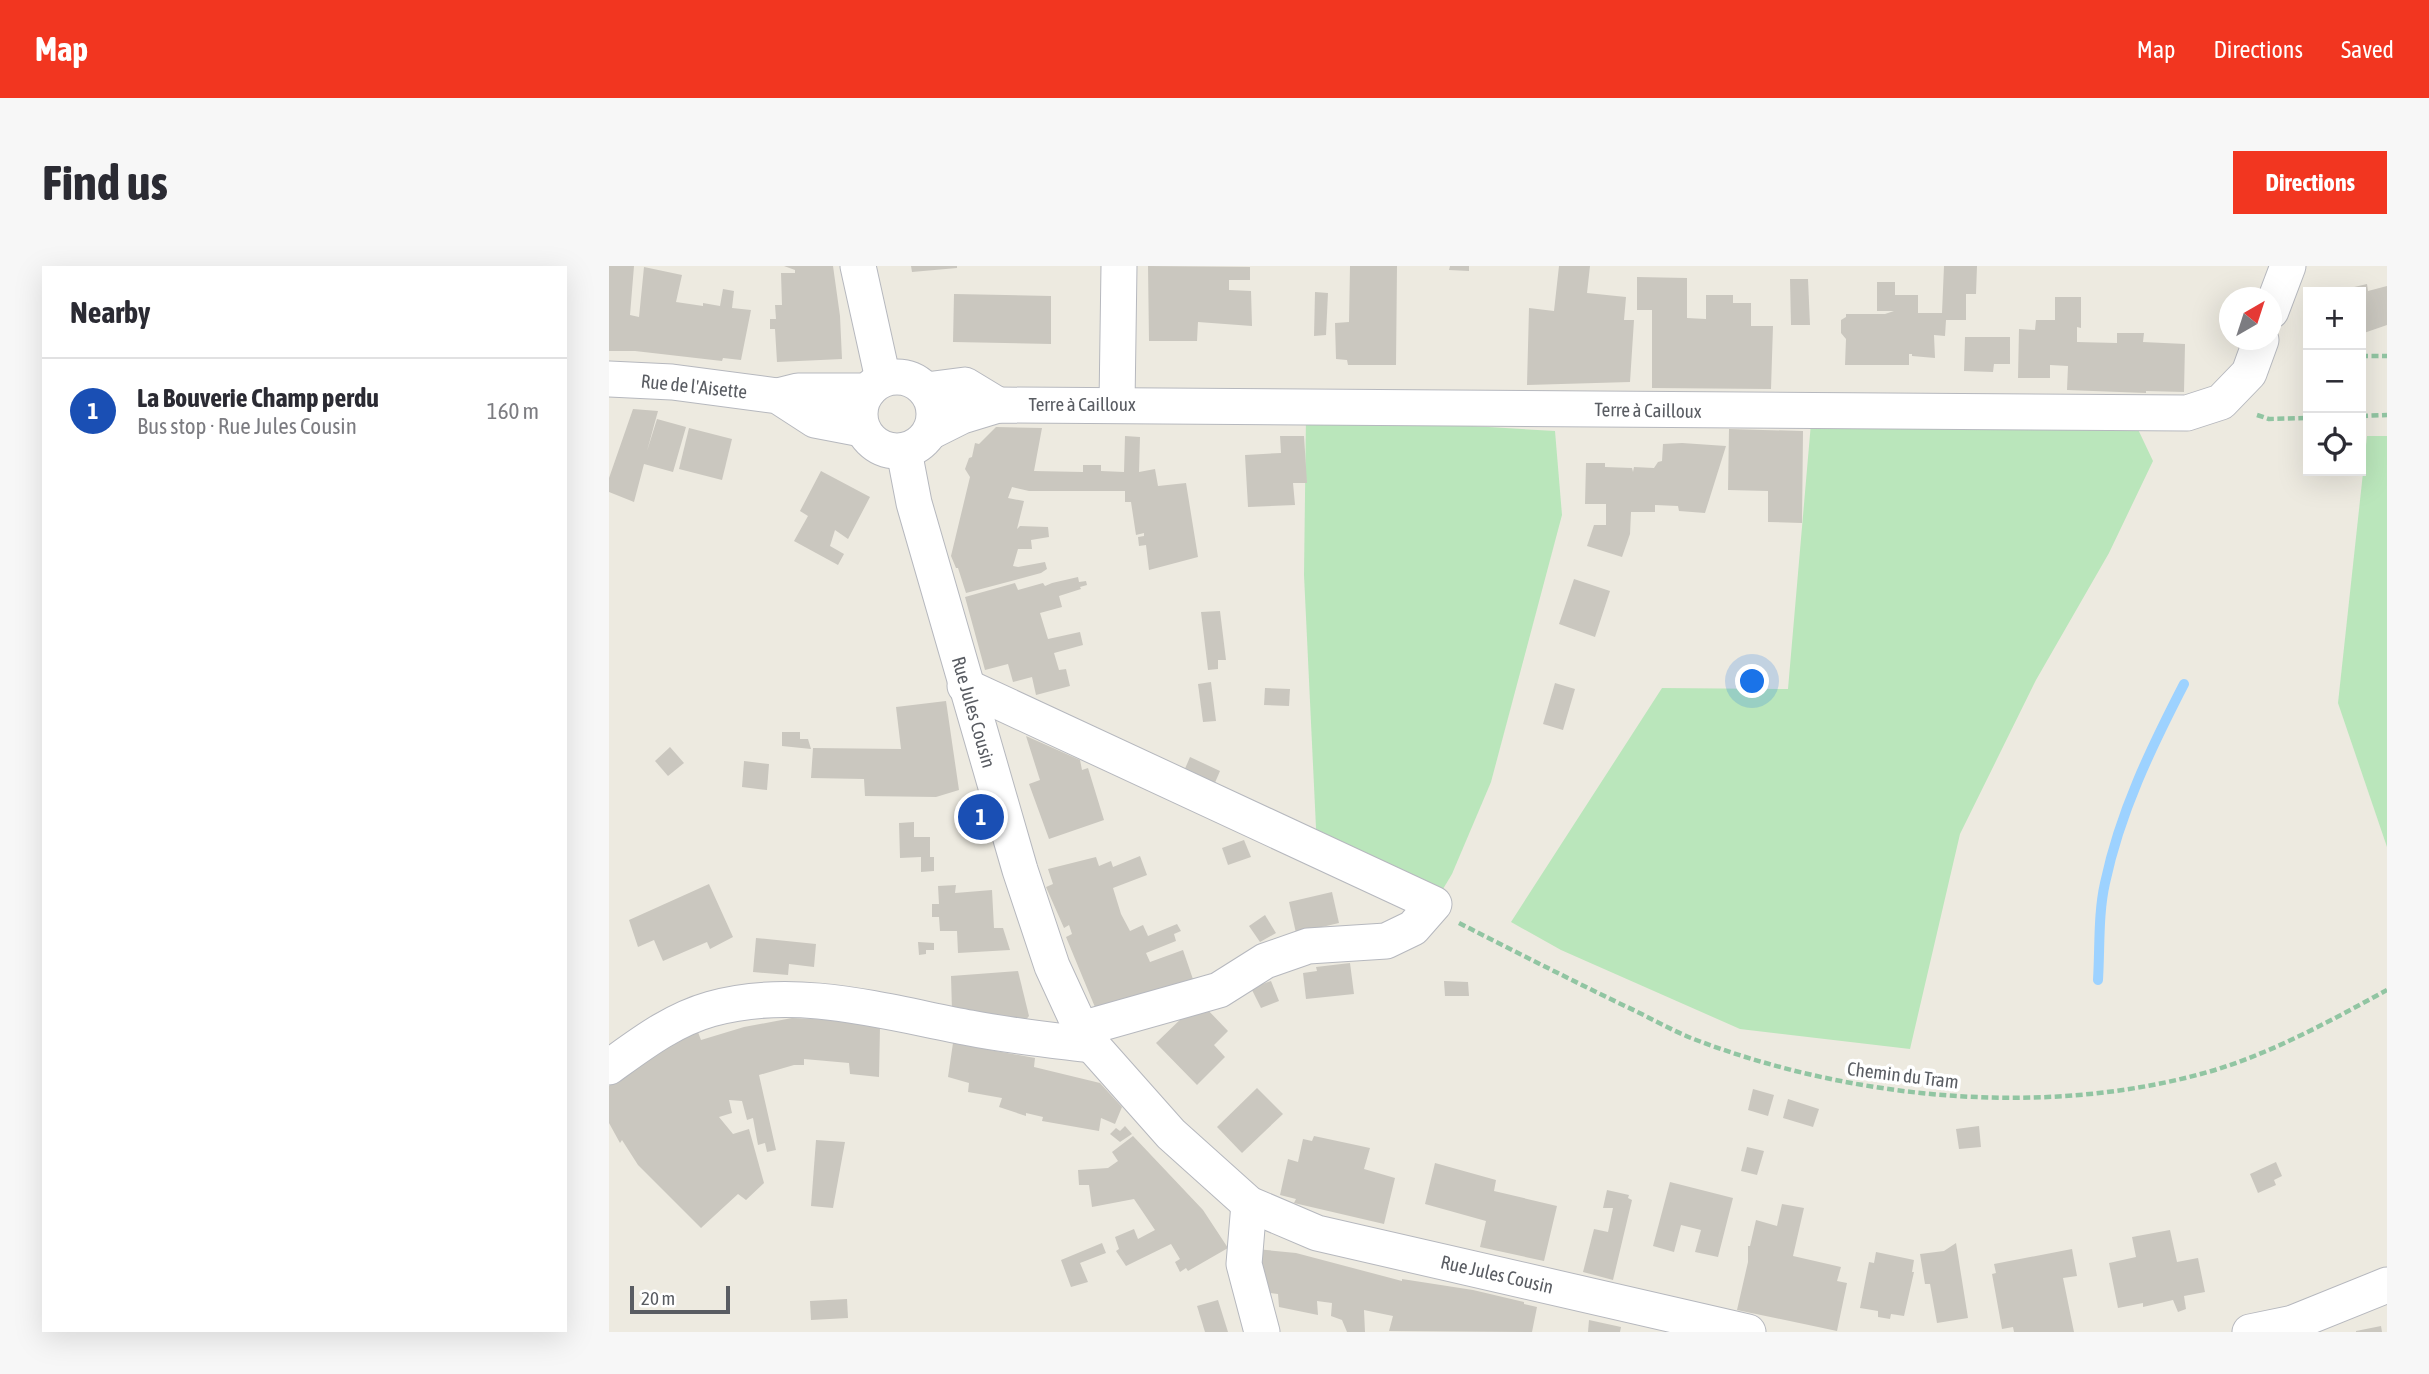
<!DOCTYPE html>
<html lang="en">
<head>
<meta charset="utf-8">
<style>
	:root { --surface:#fff; --page:#f7f7f7; --text:#2b2b33; --muted:#7c7c81; --line:#e1e1e2; --accent:#f23620 }
	body { margin:0; font-family:"Asap Condensed",sans-serif; background:var(--page); color:var(--text) }
	.controls { position:absolute; right:21px; top:21px; display:grid; overflow:hidden; border-radius:0px; box-shadow:0 7px 28px #0002 }
	.controls button { width:63px; height:63px; display:grid; place-items:center; padding:0; border:0; border-bottom:2px solid var(--line); background:var(--surface); color:var(--text); font:35px sans-serif }
	.compass { position:absolute; left:1610px; top:21px; width:63px; height:63px; border-radius:50%; background:var(--surface); box-shadow:0 7px 28px #0002; rotate:39deg }
	.scale { position:absolute; left:21px; bottom:18px; width:100px; box-sizing:border-box; padding-left:7px; border:4px solid #595c62; border-top:0; font-size:19px; line-height:24px; white-space:nowrap; color:#595c62; -webkit-text-stroke:5px #fff; paint-order:stroke }
	.you { position:absolute; left:1144px; top:416px; width:24px; height:24px; margin:-18px; border:5px solid #fff; border-radius:50%; background:#1a73e8; box-shadow:0 0 0 10px #1a73e833 }
	.badge { display:grid; place-items:center; width:46px; height:46px; border-radius:50%; background:var(--accent); color:#fff; font-size:23px; font-weight:700 }
	.pin { position:absolute; translate:-50% -50%; border:4px solid #fff; box-shadow:0 2px 7px #0006 }
	.list { margin:0; padding:0; list-style:none }
	h2 { display:flex; justify-content:space-between; align-items:center; height:91px; margin:0; padding:0 28px; font-size:30px }
	h2 small { font-size:23px; font-weight:400; color:var(--muted) }
	.list li { display:grid; grid-template-columns:46px 1fr auto; gap:21px; align-items:center; box-sizing:border-box; height:105px; padding:0 28px; border-top:2px solid var(--line) }
	.list b { display:block; font-size:26px; white-space:nowrap }
	.list p { margin:0; font-size:23px; white-space:nowrap; color:var(--muted) }
	.list em { font-size:23px; font-style:normal; color:var(--muted) }
	.icon { flex:none; width:38px; height:38px; fill:none; stroke:currentColor; stroke-width:2; stroke-linecap:round; stroke-linejoin:round }
	.map { position:relative; flex:none; width:1778px; height:1066px; overflow:hidden; border-radius:0px }
	header { display:flex; align-items:center; gap:42px; box-sizing:border-box; height:98px; padding:0 35px; background:var(--accent); color:#fff }
	header strong { font-size:33px }
	nav { display:flex; gap:38px; margin-inline-start:auto; font-size:24px }
	.intro { display:flex; align-items:center; justify-content:space-between; box-sizing:border-box; height:168px; padding:0 42px }
	h1 { margin:0; font-size:49px }
	.button { padding:18px 32px; border-radius:0px; background:var(--accent); color:#fff; font-size:24px; font-weight:700 }
	main { display:flex; gap:42px; padding:0 42px }
	aside { flex:1; background:var(--surface); border-radius:0px; box-shadow:0 7px 28px #0002 }
	.map>svg:first-child { display:block }
	.green { fill:#bae6bb }
	.lines { fill:none; stroke-linecap:round; stroke-linejoin:round }
	.stream { stroke:#9dd2ff; stroke-width:10 }
	.building { fill:#cac7bf }
	.minor-casing { stroke:#b6b8be; stroke-width:37 }
	.path { stroke:#91c5a2; stroke-width:4.5; stroke-dasharray:7 3.5; stroke-linecap:butt }
	.minor { stroke:#fff; stroke-width:35 }
	.labels { text-anchor:middle; stroke-width:7; stroke-linejoin:round; paint-order:stroke }
	.street-label { font-size:19px; fill:#595c62; stroke:#fff }
</style>
</head>
<body>
<header>
<strong>Map</strong>
<nav><a>Map</a><a>Directions</a><a>Saved</a></nav>
</header>
<div class="intro"><h1>Find us</h1><a class="button">Directions</a></div>
<main>
<aside>
<h2>Nearby<small></small></h2>
<ul class="list">
<li><span class="badge" style="background:#1a4fb4">1</span><div><b>La Bouverie Champ perdu</b><p>Bus stop · Rue Jules Cousin</p></div><em>160 m</em></li>
</ul>
</aside>
<div class="map">
<svg width="1778" height="1066" viewBox="0 0 1778 1066">
	<rect width="100%" height="100%" fill="#edeae0"/>
	<!-- green -->
	<g class="green">
		<path d="M697 150 946 165 953 249 882 516 843 608 825 638 708 583 695 309Z"/>
		<path d="M1202 157H1526L1544 195 1500 287 1427 414 1351 568 1301 783 1131 763 952 684 902 656 1053 422 1179 423Z"/>
		<path d="M1758 170H1778V581L1729 437Z"/>
	</g>
	<g class="lines">
		<!-- stream -->
		<path class="stream" d="M1489 714C1491 682 1489 648 1496 617 1511 546 1542 482 1575 418"/>
	</g>
	<!-- building -->
	<g class="building">
		<path d="M0 0H25L21 49 30 51 35 1 73 9 67 36 94 40V37L111 40 114 23 125 25 123 42 142 44 132 94 114 92 113 95 26 85H0Z"/>
		<path d="M175 0H224L231 50 233 93 168 96 166 63H161V53H167L166 39H173L172 7H186V4Z"/>
		<path d="M302 0H348V2L303 6Z"/>
		<path d="M539 0 641 1V14H620V24L642 25 643 60 589 56 588 75H540Z"/>
		<path d="M741 0H788L787 99H739L738 94 727 93 726 57 740 56Z"/>
		<path d="M841 0H860V5L840 4Z"/>
		<path d="M950 0H981L978 27 1017 31 1015 54H1025L1021 116 918 119 920 42 945 45Z"/>
		<path d="M1335 0H1368L1367 28H1357V54H1337L1336 70 1325 69 1326 92 1303 90V88H1300V99H1236L1237 73 1232 67V54L1237 51V48H1276L1285 45H1268V16H1286V29H1309V47H1333Z"/>
		<path d="M1028 11 1078 12V52L1097 53V29H1124V37H1142V60H1164L1162 123 1043 122V44H1028Z"/>
		<path d="M1181 13H1199L1201 59H1182Z"/>
		<path d="M1758 18 1759 25 1778 20V59L1752 68V26H1742L1741 22Z"/>
		<path d="M706 26 719 27 717 69 705 70Z"/>
		<path d="M345 28 442 30V78L344 76Z"/>
		<path d="M1446 31H1472V62L1468 61V76L1508 77V67H1535L1534 76 1576 78 1575 126 1537 125V127L1458 124 1459 100 1441 99V112H1409L1410 63 1426 64 1427 54H1446Z"/>
		<path d="M1356 71H1401V98H1385L1384 106 1355 105Z"/>
		<path d="M24 143 49 145 38 185 48 153 77 161 64 206 35 198 25 236 0 226V212Z"/>
		<path d="M387 161 433 162 425 205 474 206V199H492V205L515 206 516 170 531 171 530 206 546 203 549 220 577 217 589 291 540 304 537 279 530 280 529 271 535 270V267L527 269 522 236H516V225H420L403 221 399 232 415 235 408 263 411 260 439 261 440 271 422 274 423 283H409L404 300 409 301 436 296 438 303 432 307 357 327 349 302H347L342 290 361 211 356 203 360 192 363 191 366 177 370 178Z"/>
		<path d="M80 162 123 173 113 214 70 203Z"/>
		<path d="M1120 163 1194 165 1193 257 1159 256V225L1119 224Z"/>
		<path d="M671 170H695L698 217H684L686 239 639 241 636 189 672 187Z"/>
		<path d="M1073 177 1117 180 1096 247 1070 245 1069 240 1046 239V246H1022L1021 268 1013 291 978 280 985 259H997V238H976L977 197H996V201L1023 202 1024 206 1025 201 1045 202 1049 196 1053 195 1054 178Z"/>
		<path d="M212 205 261 231 239 273 226 264 221 280 235 288 229 299 185 275 199 250 191 245Z"/>
		<path d="M469 311 470 316 477 315 478 319 471 321 472 323 450 330 453 341 431 347 439 373 471 366 474 379 445 387 450 404 457 403 461 420 427 429 423 411 404 416 399 398 376 404 356 331 406 317 409 324 434 317 436 320 443 317Z"/>
		<path d="M965 313 1001 325 986 371 950 358Z"/>
		<path d="M611 345 617 394H609V403L599 404 592 346Z"/>
		<path d="M602 416 607 455 594 456 589 418Z"/>
		<path d="M946 417 966 423 954 464 934 458Z"/>
		<path d="M656 422 681 423 680 440 655 439Z"/>
		<path d="M337 435 350 524 327 531 256 530 255 513 202 512 204 482 292 483 287 441Z"/>
		<path d="M173 466H191V473H199L202 483 173 480Z"/>
		<path d="M417 470 471 494 473 504 479 502 495 554 440 573 420 518 431 514Z"/>
		<path d="M61 481 75 497 59 510 46 495Z"/>
		<path d="M581 491 611 505 605 519 575 505Z"/>
		<path d="M135 495 160 498 158 524 133 521Z"/>
		<path d="M305 556V571H321V591H325V605L312 606V591L291 592 290 557Z"/>
		<path d="M635 574 642 591 619 599 613 582Z"/>
		<path d="M531 590 538 609 504 622 512 648 521 665 534 659 539 670 568 658 572 665 565 668 567 675 537 687 541 696 574 684 587 722 544 737 540 725 488 746 457 671 463 668 460 659 455 662 437 621 444 618 439 603 487 591 490 600 502 595 504 601Z"/>
		<path d="M100 618 124 671 101 683 98 676 54 695 45 674 29 681 20 654Z"/>
		<path d="M347 619 346 627 383 624 385 662H394L401 684 349 687 348 665H331L330 651H323V638H330L329 620Z"/>
		<path d="M723 626 730 657 687 667 680 636Z"/>
		<path d="M656 649 667 667 651 676 640 660Z"/>
		<path d="M147 672 207 678 205 701 180 698 179 709 144 706Z"/>
		<path d="M309 676 325 677V684H317V688L310 689Z"/>
		<path d="M741 697 745 728 697 733 694 707 708 705 707 701Z"/>
		<path d="M409 705 420 750 414 757 343 745 342 710Z"/>
		<path d="M662 715 670 735 652 742 642 722Z"/>
		<path d="M835 715 859 716 860 730H836Z"/>
		<path d="M595 740 619 765 605 779 616 791 588 819 547 777 576 749Z"/>
		<path d="M183 752 245 755 271 761 270 811 241 808 240 797 195 793V799H185L150 809 167 884 158 886 156 877 149 879 144 852 138 854 133 835 120 834 123 847 110 851 124 868 140 863 155 917 137 934 129 928 92 962 29 899 13 874 11 877 0 857V820L17 805 87 761 92 774 135 761Z"/>
		<path d="M344 777 426 792 425 801 491 817 513 841 506 858 492 852 490 865 433 855 434 851 417 847V850L390 841 393 832 359 826 360 817 339 811Z"/>
		<path d="M648 822 674 848 633 887 608 861Z"/>
		<path d="M1144 823 1165 829 1159 850 1139 844Z"/>
		<path d="M1179 833 1210 843 1204 861 1174 852Z"/>
		<path d="M516 860 523 868 511 876 501 868 507 862 511 865Z"/>
		<path d="M1370 860 1372 881 1350 883 1347 863Z"/>
		<path d="M524 870 594 944 619 982 579 1005 577 1002 571 1006 566 996 571 993 562 978 517 1000 507 985 510 983 506 971 525 963 529 973 546 964 525 933 483 941 480 919H470L469 904 499 902 509 895 503 886Z"/>
		<path d="M705 870 761 882 755 903 786 912 775 958 685 937 687 933 671 929 679 893 689 896 694 873 703 875Z"/>
		<path d="M207 874 236 876 224 942 202 940Z"/>
		<path d="M1138 881 1155 885 1148 909 1132 905Z"/>
		<path d="M1667 896 1673 910 1665 914 1667 919 1649 927 1641 908Z"/>
		<path d="M826 897 887 914 885 925 948 940 935 995 871 981 877 955 816 938Z"/>
		<path d="M1061 916 1124 932 1109 991 1086 986 1092 964 1072 959 1065 986 1044 980Z"/>
		<path d="M998 924 1020 929 1019 932 1023 934 1004 1014 974 1006 985 963 999 966 1004 942H994Z"/>
		<path d="M1173 938 1195 942 1184 990 1232 1001 1228 1015 1238 1017 1228 1065 1128 1044 1139 996V980H1141L1147 954 1168 960Z"/>
		<path d="M1561 964 1568 996 1589 992 1596 1026 1575 1030 1577 1043 1569 1046 1564 1034 1534 1041V1037L1509 1042 1500 997 1527 991 1523 971Z"/>
		<path d="M493 977 497 987 471 997 479 1016 462 1021 452 994Z"/>
		<path d="M1347 977 1359 1052 1328 1057 1321 1018H1316L1311 988 1335 985Z"/>
		<path d="M647 983 687 987 793 1015V1013L864 1024 915 1036V1038L928 1041 923 1066 780 1065 784 1050 755 1044 756 1066H738L733 1054 722 1050 723 1037 708 1035 709 1049 670 1041 669 1028 645 1025Z"/>
		<path d="M1463 983 1468 1010 1454 1012 1465 1066H1405L1404 1061 1393 1063 1383 1008 1387 1007 1385 998Z"/>
		<path d="M1267 986 1305 994 1303 1006H1305L1295 1050 1282 1048 1281 1053 1269 1051V1045L1251 1042 1260 996 1265 997Z"/>
		<path d="M238 1033 239 1052 202 1054 201 1035Z"/>
		<path d="M609 1034 619 1066H596L588 1040Z"/>
		<path d="M980 1054 1012 1061 1011 1066H979Z"/>
		<path d="M1772 1060 1773 1066H1747V1065Z"/>
	</g>
	<g class="lines">
		<!-- minor casing -->
		<g class="minor-casing">
			<g id="minor">
				<path d="M249 0 274 113"/>
				<path d="M1662 45 1679 0"/>
				<circle cx="288" cy="148" r="37"/>
				<path d="M0 113 63 116 169 130 206 154 253 163"/>
				<path d="M317 124 356 119 389 139"/>
				<path d="M169 130 189 125H259"/>
				<path d="M508 138 510 0"/>
				<path d="M321 166 353 150 389 139 1578 147 1612 136 1640 107 1652 74"/>
				<path d="M295 185 305 237 411 604 443 700 472 763 483 779 562 868 640 938 708 967 1139 1066"/>
				<path d="M356 420 825 638 804 662 777 675 699 680 656 695 610 724 472 763"/>
				<path d="M0 801C32 778 63 754 102 743 187 719 276 746 361 762 401 770 442 774 483 779"/>
				<path d="M640 938 635 998 653 1066"/>
				<path d="M1641 1066 1684 1057 1778 1019"/>
			</g>
		</g>
		<!-- path -->
		<g class="path">
			<path d="M1752 90H1778"/>
			<path d="M1648 149 1660 153 1699 152"/>
			<path d="M1752 150 1778 149"/>
			<path d="M850 657C905 685 960 713 1016 740 1038 750 1060 763 1082 772 1242 834 1440 853 1606 804 1667 785 1723 754 1778 724"/>
		</g>
		<!-- minor -->
		<use href="#minor" class="minor"/>
	</g>
	<g class="labels">
		<!-- street labels -->
		<g class="street-label">
			<text transform="translate(85 120) rotate(6)" y="7">Rue de l'Aisette</text>
			<text x="473" y="145">Terre à Cailloux</text>
			<text transform="translate(1039 144) rotate(1)" y="7">Terre à Cailloux</text>
			<text transform="translate(365 446) rotate(74)" y="7">Rue Jules Cousin</text>
			<text transform="translate(1294 809) rotate(7)" y="7">Chemin du Tram</text>
			<text transform="translate(888 1008) rotate(13)" y="7">Rue Jules Cousin</text>
		</g>
	</g>
</svg>
<div class="controls">
<button>+</button>
<button>−</button>
<button><svg class="icon" aria-label="locate" viewBox="0 0 24 24"><circle cx="12" cy="12" r="6"/><path d="M12 2v4M12 18v4M2 12h4M18 12h4"/></svg></button>
</div>
<svg class="compass" viewBox="-18 -18 36 36"><path d="M0-13l5 13h-10z" fill="#e53935"/><path d="M0 13l5-13h-10z" fill="#7c7c81"/></svg>
<div class="scale">20 m</div>
<div class="you"></div>
<div class="pin badge" style="left:372px;top:551px;background:#1a4fb4">1</div>
</div>
</main>
</body>
</html>
